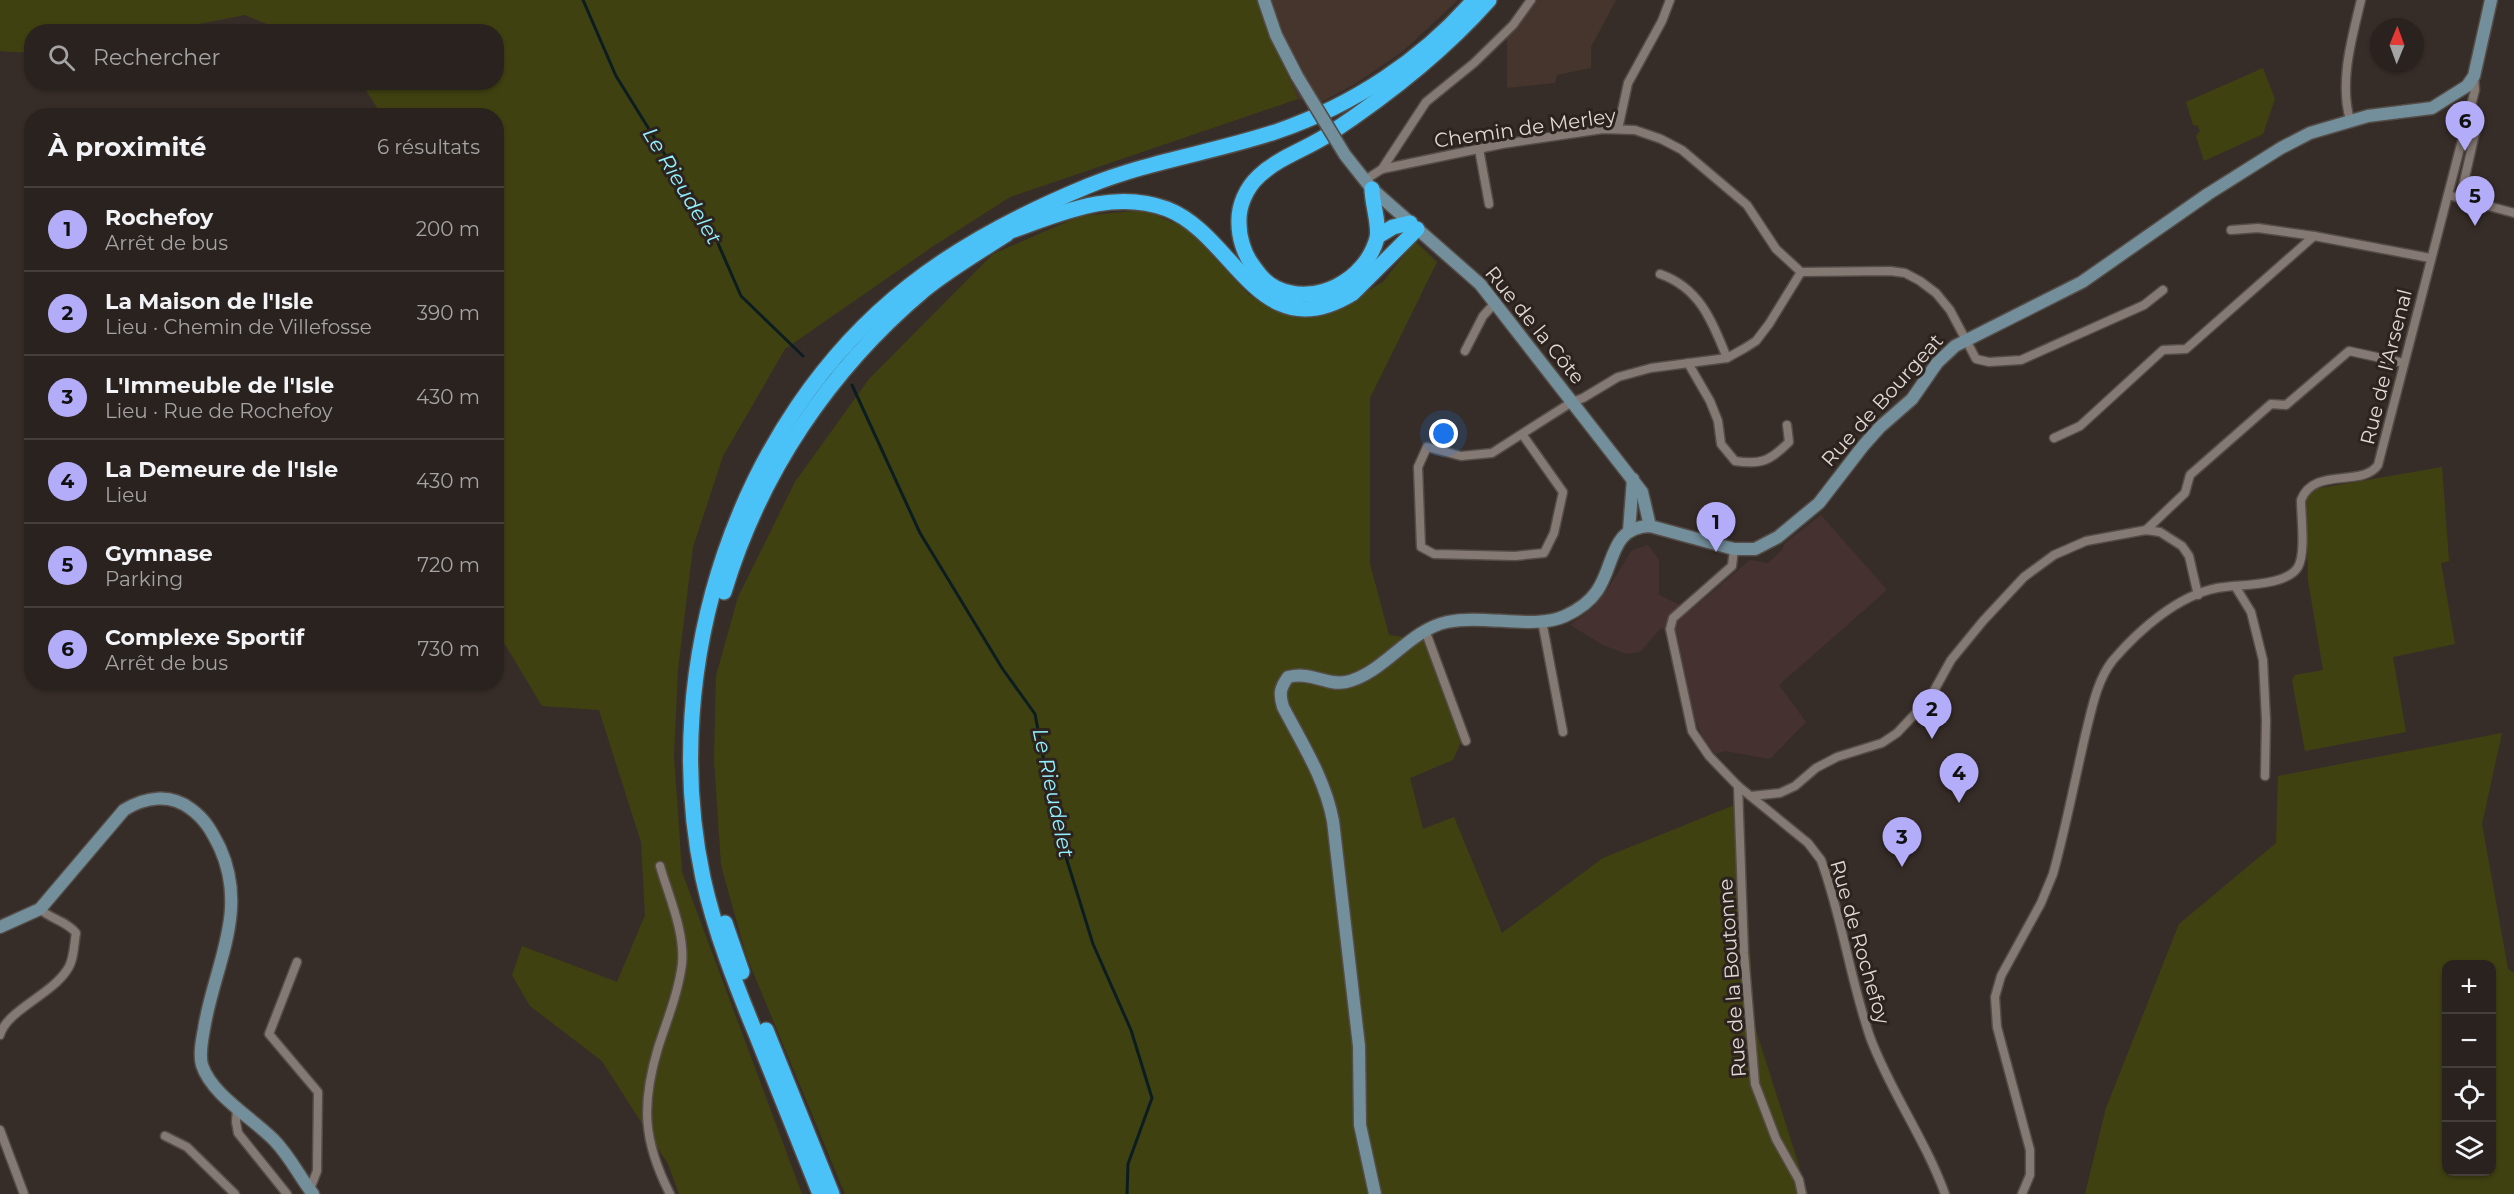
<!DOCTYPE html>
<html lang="fr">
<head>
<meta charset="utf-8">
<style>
	:root { --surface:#29221e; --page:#352f2b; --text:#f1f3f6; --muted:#a5a4a4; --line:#453f3c; --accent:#b3adf9 }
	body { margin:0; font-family:Montserrat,sans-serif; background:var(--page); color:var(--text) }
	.controls { position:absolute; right:18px; bottom:18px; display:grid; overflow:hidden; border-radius:12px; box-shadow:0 2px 4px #0004 }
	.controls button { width:54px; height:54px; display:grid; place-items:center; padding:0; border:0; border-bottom:2px solid var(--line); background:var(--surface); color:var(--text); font:30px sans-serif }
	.compass { position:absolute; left:2370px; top:18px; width:54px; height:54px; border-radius:50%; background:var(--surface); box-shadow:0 2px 4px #0004; rotate:1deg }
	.you { position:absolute; left:1444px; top:434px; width:21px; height:21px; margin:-15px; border:4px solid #fff; border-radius:50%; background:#1a73e8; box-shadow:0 0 0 9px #1a73e833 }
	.badge { display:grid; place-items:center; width:39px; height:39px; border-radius:50%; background:var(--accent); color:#111; font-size:20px; font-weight:700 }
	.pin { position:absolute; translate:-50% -50px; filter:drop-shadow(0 2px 3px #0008) }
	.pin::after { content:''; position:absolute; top:32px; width:21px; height:18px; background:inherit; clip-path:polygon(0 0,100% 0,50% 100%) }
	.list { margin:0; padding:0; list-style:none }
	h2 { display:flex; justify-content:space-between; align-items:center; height:78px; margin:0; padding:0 24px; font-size:26px }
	h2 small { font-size:20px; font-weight:400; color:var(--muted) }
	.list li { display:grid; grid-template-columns:39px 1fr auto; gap:18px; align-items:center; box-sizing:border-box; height:84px; padding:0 24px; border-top:2px solid var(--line) }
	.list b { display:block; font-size:22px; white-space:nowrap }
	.list p { margin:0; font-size:20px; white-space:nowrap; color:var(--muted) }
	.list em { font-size:20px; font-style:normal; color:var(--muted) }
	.icon { flex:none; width:33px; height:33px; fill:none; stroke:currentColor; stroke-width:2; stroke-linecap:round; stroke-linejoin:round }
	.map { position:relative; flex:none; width:2514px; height:1194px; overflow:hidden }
	.search { position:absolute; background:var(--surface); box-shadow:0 2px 4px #0004; left:24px; top:24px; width:480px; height:66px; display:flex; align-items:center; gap:15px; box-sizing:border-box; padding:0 21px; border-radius:24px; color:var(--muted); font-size:22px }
	.panel { position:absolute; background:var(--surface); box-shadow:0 2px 4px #0004; left:24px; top:108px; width:480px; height:582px; border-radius:24px }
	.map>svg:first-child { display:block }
	.built { fill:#45352d }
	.industrial { fill:#453130 }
	.green { fill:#404111; fill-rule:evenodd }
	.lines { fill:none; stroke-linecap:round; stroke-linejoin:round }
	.stream { stroke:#0b1d20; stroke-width:3 }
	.street-casing { stroke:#544c47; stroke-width:11 }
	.secondary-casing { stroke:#544c47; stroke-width:15 }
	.highway-casing { stroke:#544c47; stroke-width:18 }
	.street { stroke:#857973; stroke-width:8 }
	.secondary { stroke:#738f9b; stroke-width:12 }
	.highway { stroke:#4ac2f8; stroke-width:15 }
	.secondary-bridge-casing { stroke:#544c47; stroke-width:15; stroke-linecap:butt }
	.secondary-bridge { stroke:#738f9b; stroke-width:12 }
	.labels { text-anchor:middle; stroke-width:6; stroke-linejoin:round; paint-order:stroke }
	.street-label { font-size:20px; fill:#dfd8d5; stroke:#2d231e }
	.water-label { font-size:21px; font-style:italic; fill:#92f0fe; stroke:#2d231e }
</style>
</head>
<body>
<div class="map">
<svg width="2514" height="1194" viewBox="0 0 2514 1194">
	<rect width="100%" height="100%" fill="#372d28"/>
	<!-- built -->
	<g class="built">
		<path d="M1266 0H1458L1402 52 1355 84 1323 101 1298 99 1278 52Z"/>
		<path d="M1531 0H1616L1591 47V68L1557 75 1555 83 1507 88V36Z"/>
	</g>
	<!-- industrial -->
	<path class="industrial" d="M1821 515 1887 590 1779 685 1806 722 1770 759 1725 751 1715 754 1704 740 1695 720 1677 635 1661 628 1640 652 1626 654 1603 645 1570 625 1593 608 1607 590 1632 550 1648 545 1659 560V595L1691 610 1750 560 1768 563 1782 550 1785 543Z"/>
	<!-- green -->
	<g class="green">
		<path d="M0 0H1266L1278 52 1298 99 1010 197 932 247 785 349 723 456 693 547 678 669 674 756 682 872 802 1194H679L668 1164 602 1061 530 1006 512 975 522 946 617 982 645 915 641 842 599 710 542 706 497 631 496 116 382 115 361 83 496 82V32L284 31 245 15 162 31 32 32 31 53 0 51Z"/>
		<path d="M2263 68 2275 99 2263 134 2204 161 2196 136 2200 131 2198 126 2193 125 2186 102Z"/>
		<path d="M1144 210 1188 229 1249 295 1291 314 1334 310 1383 282 1415 241 1437 262 1370 398V564L1389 635 1423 640 1461 742 1453 760 1410 778 1423 829 1454 817 1502 933 1603 858 1742 802 1754 1024 1808 1194H845L746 955 721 865 714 759 716 676 738 597 795 482 869 379 993 254 1080 216Z"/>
		<path d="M2442 467 2449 561 2441 563 2455 644 2393 657 2406 732 2305 751 2292 680 2295 675 2323 670 2308 580 2306 499 2315 489Z"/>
		<path d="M2502 733 2482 824 2508 969 2514 973V1194H2085L2106 1108 2179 924 2276 843 2278 776ZM2492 964V1172H2446V964Z"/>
	</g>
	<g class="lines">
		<!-- stream -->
		<g class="stream">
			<path d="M583 0 616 76 713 232 741 296 803 356"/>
			<path d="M852 385 920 533 1002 668 1035 714 1056 825 1093 944 1131 1030 1152 1098 1128 1164 1127 1194"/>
		</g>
		<!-- street casing -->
		<g class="street-casing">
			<g id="street">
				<path d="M2350 120C2339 81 2352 38 2361 0"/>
				<path d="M1618 129 1628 83 1662 21 1670 0"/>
				<path d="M1479 149 1489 204"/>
				<path d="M1382 169 1426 102 1474 63 1513 25 1531 0"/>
				<path d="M1365 180 1382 169 1502 144 1603 129 1635 130 1661 139 1682 150 1747 205 1776 249 1801 272 1890 271 1905 273 1920 281 1936 293 1950 310 1976 359 1989 362 2021 360 2144 305 2163 290"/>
				<path d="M2448 195 2514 213"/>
				<path d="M2460 199 2476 129 2468 116"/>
				<path d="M2231 230 2258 228 2314 236"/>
				<path d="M1660 274C1700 288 1712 321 1727 358"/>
				<path d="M1465 351 1483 316 1495 303"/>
				<path d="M1688 363 1710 401 1718 421 1721 444 1735 461C1761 465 1770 461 1789 442L1787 425"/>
				<path d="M1522 434 1563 492 1554 533 1544 553 1515 556 1434 554 1421 547 1418 467 1427 447 1461 456 1492 453 1572 402 1583 398 1618 377 1651 368 1727 358 1745 348 1756 341 1769 324 1801 272"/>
				<path d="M2054 438 2080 426 2163 350 2186 349 2314 236 2430 258"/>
				<path d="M2146 530 2185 493 2190 475 2271 404 2286 405 2349 351 2404 363"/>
				<path d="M1734 549 1732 566 1673 618 1670 629 1692 731 1709 756 1738 786 1808 843 1821 860C1842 917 1850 979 1870 1037 1890 1091 1925 1139 1945 1194"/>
				<path d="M2235 586 2251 612 2263 660 2266 720 2265 776"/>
				<path d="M1542 621 1563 732"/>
				<path d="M1425 630 1466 741"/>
				<path d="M1738 786 1744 953 1755 1084 1776 1139 1799 1180 1802 1194"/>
				<path d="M1751 796 1780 793 1795 786 1816 768 1837 757 1882 743 1897 733 1930 698 1951 660 1983 621 2024 577 2054 555 2086 541 2146 530 2160 532 2182 546 2189 556 2198 595"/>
				<path d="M660 866C669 897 685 932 682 964 678 994 667 1020 658 1048 641 1105 643 1141 670 1194"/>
				<path d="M297 962 269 1034 318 1092 317 1171 310 1189"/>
				<path d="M0 1035C6 1011 51 995 67 970 74 961 74 944 76 933 67 921 50 919 40 909"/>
				<path d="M237 1107 236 1122 238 1133 287 1194"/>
				<path d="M0 1130 24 1194"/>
				<path d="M165 1136 187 1147 235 1194"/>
				<path d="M2022 1194 2030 1175V1150L1997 1027 1995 997 2001 976 2041 903 2053 874C2066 827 2075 779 2086 732 2092 708 2097 680 2113 660 2139 630 2177 596 2217 588 2238 584 2286 587 2298 567 2306 553 2301 517 2301 500 2314 466 2362 488 2378 465L2475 90 2474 76"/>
			</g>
		</g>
		<!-- secondary casing -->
		<g class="secondary-casing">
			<g id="secondary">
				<path d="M1264 0 1276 35 1297 76"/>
				<path d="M1345 155 1372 189 1480 284 1642 492 1650 526"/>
				<path d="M1629 531 1633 479"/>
				<path d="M0 927 40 909 124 810C145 797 170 793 191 809 206 820 212 832 220 848 249 912 214 966 204 1029 202 1040 199 1054 202 1065 211 1094 252 1118 273 1139 290 1156 299 1176 313 1194"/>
				<path d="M1375 1194 1360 1125 1359 1046 1333 821C1325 779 1303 745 1283 707 1279 694 1280 688 1288 677 1312 671 1326 686 1346 682 1383 674 1409 630 1447 622 1483 614 1535 630 1565 616 1578 610 1589 603 1597 591 1615 565 1610 527 1650 526L1734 549H1755L1778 537 1819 503 1863 446 1880 427 1912 399 1937 363 1955 346 2082 282 2208 194 2281 148 2310 133 2368 116 2432 108 2467 86 2474 76 2491 0"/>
			</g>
		</g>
		<!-- highway casing -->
		<g class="highway-casing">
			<g id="highway">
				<path d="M1372 189C1372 203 1380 226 1377 238 1366 280 1316 307 1276 288 1265 283 1258 273 1251 263 1244 253 1239 237 1239 224 1238 206 1246 188 1259 176 1279 157 1307 149 1329 134 1388 95 1442 53 1489 0"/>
				<path d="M1011 231C1062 213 1113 189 1167 209 1235 235 1259 351 1353 293L1417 229"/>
				<path d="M1378 236 1393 227 1410 223"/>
				<path d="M724 592C760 473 829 370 924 290 950 269 979 252 1007 234"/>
				<path d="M725 923 742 972"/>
				<path d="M766 1030 832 1194"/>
				<path d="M820 1194C799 1141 777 1087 756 1034 735 983 715 932 703 878 658 667 737 421 909 286 963 243 1025 212 1088 186 1149 161 1216 152 1278 131 1353 105 1422 60 1474 0"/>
			</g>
		</g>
		<!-- street -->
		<use href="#street" class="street"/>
		<!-- secondary -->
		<use href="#secondary" class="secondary"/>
		<!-- highway -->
		<use href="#highway" class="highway"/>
		<!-- secondary-bridge casing -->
		<g class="secondary-bridge-casing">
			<path id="secondary-bridge" d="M1297 76 1345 155"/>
		</g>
		<!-- secondary-bridge -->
		<use href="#secondary-bridge" class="secondary-bridge"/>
	</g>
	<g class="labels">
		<!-- street labels -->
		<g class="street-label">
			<text transform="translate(1525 128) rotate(-8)" y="7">Chemin de Merley</text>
			<text transform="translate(1535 325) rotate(51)" y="7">Rue de la Côte</text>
			<text transform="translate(2386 367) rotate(-76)" y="7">Rue de l'Arsenal</text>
			<text transform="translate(1882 400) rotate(-48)" y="7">Rue de Bourgeat</text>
			<text transform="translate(1860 942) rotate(74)" y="7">Rue de Rochefoy</text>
			<text transform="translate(1732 978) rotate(-94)" y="7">Rue de la Boutonne</text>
		</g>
		<!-- water labels -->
		<g class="water-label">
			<text transform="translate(682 186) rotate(59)" y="7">Le Rieudelet</text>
			<text transform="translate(1053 793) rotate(78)" y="7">Le Rieudelet</text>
		</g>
	</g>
</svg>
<div class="controls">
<button>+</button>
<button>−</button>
<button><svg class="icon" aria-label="locate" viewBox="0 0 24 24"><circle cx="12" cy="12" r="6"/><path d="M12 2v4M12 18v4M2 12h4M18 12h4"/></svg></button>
<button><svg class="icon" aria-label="layers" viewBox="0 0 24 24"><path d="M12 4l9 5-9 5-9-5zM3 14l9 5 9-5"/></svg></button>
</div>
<svg class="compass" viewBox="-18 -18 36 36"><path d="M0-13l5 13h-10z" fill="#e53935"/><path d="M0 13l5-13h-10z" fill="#a5a4a4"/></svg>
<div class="you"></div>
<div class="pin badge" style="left:1716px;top:552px">1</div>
<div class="pin badge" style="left:1932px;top:739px">2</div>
<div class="pin badge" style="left:1902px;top:867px">3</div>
<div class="pin badge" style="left:1959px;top:803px">4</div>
<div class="pin badge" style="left:2475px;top:226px">5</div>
<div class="pin badge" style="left:2465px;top:151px">6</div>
<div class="search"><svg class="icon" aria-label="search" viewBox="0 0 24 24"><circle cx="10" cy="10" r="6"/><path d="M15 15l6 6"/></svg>Rechercher</div>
<section class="panel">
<h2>À proximité<small>6 résultats</small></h2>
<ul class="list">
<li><span class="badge">1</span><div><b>Rochefoy</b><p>Arrêt de bus</p></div><em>200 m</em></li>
<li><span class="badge">2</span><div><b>La Maison de l'Isle</b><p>Lieu · Chemin de Villefosse</p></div><em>390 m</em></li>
<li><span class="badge">3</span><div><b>L'Immeuble de l'Isle</b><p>Lieu · Rue de Rochefoy</p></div><em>430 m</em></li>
<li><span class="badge">4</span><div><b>La Demeure de l'Isle</b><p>Lieu</p></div><em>430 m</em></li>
<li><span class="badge">5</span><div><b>Gymnase</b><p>Parking</p></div><em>720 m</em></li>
<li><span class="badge">6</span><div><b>Complexe Sportif</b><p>Arrêt de bus</p></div><em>730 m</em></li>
</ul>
</section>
</div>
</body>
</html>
